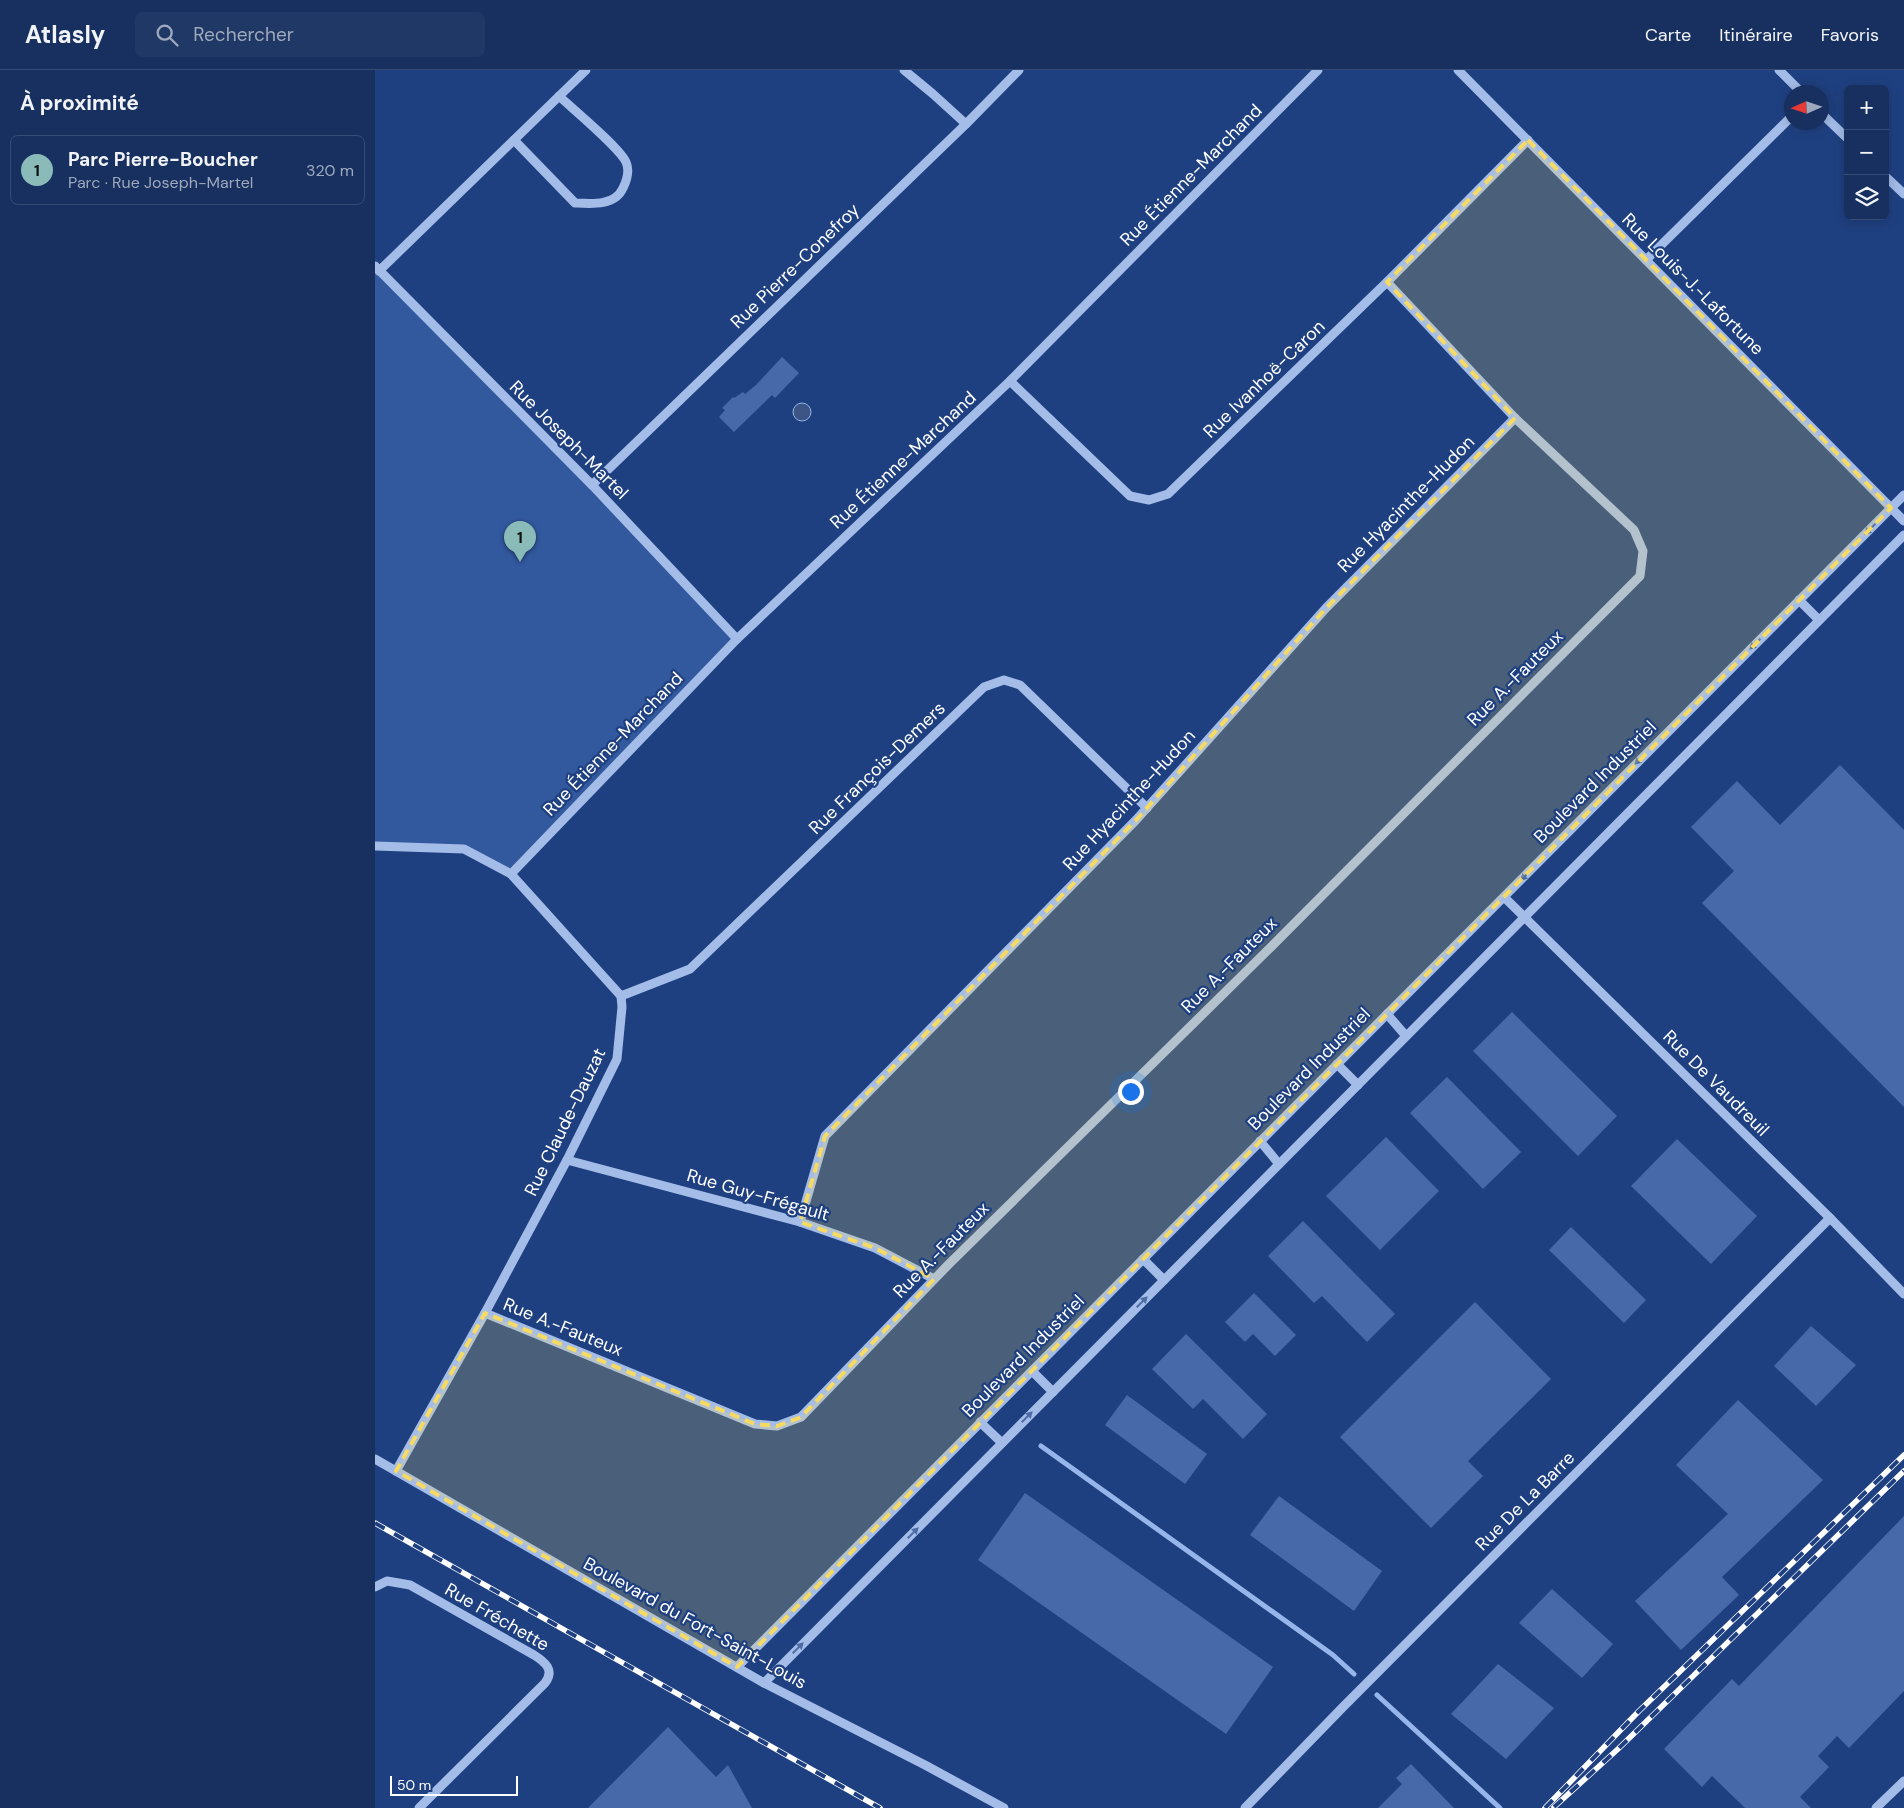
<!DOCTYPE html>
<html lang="fr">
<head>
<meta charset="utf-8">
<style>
	:root { --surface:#173060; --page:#203866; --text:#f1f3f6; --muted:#9ea9bd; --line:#364b75; --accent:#8bbbb9 }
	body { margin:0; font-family:"DM Sans",sans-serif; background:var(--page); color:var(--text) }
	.controls { position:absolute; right:15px; top:15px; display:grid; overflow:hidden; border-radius:8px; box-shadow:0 2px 12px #0003 }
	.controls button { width:45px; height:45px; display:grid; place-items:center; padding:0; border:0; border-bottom:1px solid var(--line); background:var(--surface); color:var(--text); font:25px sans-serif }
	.compass { position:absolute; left:1409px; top:15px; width:45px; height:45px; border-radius:50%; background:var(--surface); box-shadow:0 2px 12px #0003; rotate:267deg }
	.scale { position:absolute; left:15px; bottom:12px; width:128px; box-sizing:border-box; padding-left:5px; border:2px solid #fff; border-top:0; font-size:14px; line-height:18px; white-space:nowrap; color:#fff; -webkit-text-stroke:4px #1f4080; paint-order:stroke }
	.you { position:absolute; left:755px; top:1021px; width:18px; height:18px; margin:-12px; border:4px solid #fff; border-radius:50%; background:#1a73e8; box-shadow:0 0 0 8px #1a73e833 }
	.badge { display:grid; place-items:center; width:32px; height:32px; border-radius:50%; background:var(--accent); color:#111; font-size:16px; font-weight:700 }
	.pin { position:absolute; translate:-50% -41px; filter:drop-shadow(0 1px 2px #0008) }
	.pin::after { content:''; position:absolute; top:26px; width:18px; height:15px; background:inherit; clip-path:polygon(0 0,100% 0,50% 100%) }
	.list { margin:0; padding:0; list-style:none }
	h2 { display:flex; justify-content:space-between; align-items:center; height:65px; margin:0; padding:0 20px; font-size:21px }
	h2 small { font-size:16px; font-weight:400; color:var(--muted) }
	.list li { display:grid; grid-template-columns:32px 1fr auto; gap:15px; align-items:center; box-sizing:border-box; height:70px; margin:0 10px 10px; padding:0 10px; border:1px solid var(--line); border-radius:8px }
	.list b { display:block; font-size:19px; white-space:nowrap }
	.list p { margin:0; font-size:16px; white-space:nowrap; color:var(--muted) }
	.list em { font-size:16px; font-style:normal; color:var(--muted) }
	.icon { flex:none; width:28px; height:28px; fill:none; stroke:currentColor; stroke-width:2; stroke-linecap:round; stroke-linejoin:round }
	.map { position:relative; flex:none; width:1529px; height:1738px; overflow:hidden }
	header { display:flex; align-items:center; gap:30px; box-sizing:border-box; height:70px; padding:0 25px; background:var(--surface); border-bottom:1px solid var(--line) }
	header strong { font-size:24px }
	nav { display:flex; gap:28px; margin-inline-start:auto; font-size:18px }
	.search { width:350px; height:45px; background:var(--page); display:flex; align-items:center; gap:12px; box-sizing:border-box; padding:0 18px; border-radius:8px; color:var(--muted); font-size:19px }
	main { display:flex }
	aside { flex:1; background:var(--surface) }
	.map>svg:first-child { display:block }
	.green { fill:#32589e }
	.water { fill:#3c5585; stroke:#96b5ea }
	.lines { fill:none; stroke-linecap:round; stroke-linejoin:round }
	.stream { stroke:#96b5ea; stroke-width:5 }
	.building { fill:#4769a9 }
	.minor { stroke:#a3bce8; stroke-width:9 }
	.rail-casing { stroke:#fff; stroke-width:5.5 }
	.rail { stroke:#1f4080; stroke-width:4; stroke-dasharray:11; stroke-linecap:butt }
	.oneway { fill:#4d6ba4 }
	.marked { fill:#f7da62; fill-opacity:0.2; stroke:#f7da62; stroke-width:4; stroke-dasharray:10 6; stroke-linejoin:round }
	.labels { text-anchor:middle; stroke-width:4.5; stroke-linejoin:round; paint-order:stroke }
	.street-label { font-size:18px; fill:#fff; stroke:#1f4080 }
</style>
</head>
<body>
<header>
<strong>Atlasly</strong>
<div class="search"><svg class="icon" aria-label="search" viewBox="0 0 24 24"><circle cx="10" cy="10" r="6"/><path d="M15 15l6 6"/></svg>Rechercher</div>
<nav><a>Carte</a><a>Itinéraire</a><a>Favoris</a></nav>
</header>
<main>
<aside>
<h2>À proximité<small></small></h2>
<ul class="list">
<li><span class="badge">1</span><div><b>Parc Pierre-Boucher</b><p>Parc · Rue Joseph-Martel</p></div><em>320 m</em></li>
</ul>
</aside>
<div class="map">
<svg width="1529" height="1738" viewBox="0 0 1529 1738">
	<rect width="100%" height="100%" fill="#1f4080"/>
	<!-- green -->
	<path class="green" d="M0 196 362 569 136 804 89 779 0 776Z"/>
	<!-- water -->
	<circle class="water" cx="427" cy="342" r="9"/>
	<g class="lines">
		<!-- stream -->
		<g class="stream">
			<path d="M666 1376 958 1585 979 1604"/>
			<path d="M1002 1625 1125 1738"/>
		</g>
	</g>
	<!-- building -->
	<g class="building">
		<path d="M407 287 424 303 400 328 397 325 359 362 344 347 350 340 347 338 358 327 359 328 368 322 370 324 381 315Z"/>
		<path d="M1465 695 1529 760V1037L1327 833 1359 801 1316 757 1362 711 1405 755Z"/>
		<path d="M1137 942 1242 1046 1203 1086 1098 981Z"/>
		<path d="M1072 1007 1146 1082 1108 1119 1035 1043Z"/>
		<path d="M1011 1067 1064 1121 1005 1180 951 1126Z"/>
		<path d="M1302 1069 1382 1146 1336 1194 1256 1116Z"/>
		<path d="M928 1151 1020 1244 992 1272 947 1226 939 1233 893 1186Z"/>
		<path d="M1196 1157 1271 1230 1249 1253 1174 1180Z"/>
		<path d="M879 1223 921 1265 900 1286 878 1264 870 1272 850 1252Z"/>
		<path d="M1100 1232 1176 1309 1093 1391 1108 1406 1056 1458 965 1367Z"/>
		<path d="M1436 1256 1481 1295 1441 1336 1399 1296Z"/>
		<path d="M811 1264 892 1344 868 1369 828 1329 818 1339 777 1299Z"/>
		<path d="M752 1325 832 1384 810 1414 730 1355Z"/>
		<path d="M1363 1330 1448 1410 1347 1507 1364 1525 1306 1580 1260 1531 1353 1444 1301 1395Z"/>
		<path d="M650 1423 898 1597 851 1664 603 1490Z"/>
		<path d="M904 1426 1007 1501 979 1541 875 1465Z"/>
		<path d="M1529 1446V1621L1474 1678 1462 1666 1443 1686 1454 1697 1425 1727 1436 1738H1370L1337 1706 1327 1717 1289 1679 1357 1609 1364 1616Z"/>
		<path d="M1177 1519 1238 1574 1207 1608 1144 1553Z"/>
		<path d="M1123 1594 1179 1638 1131 1689 1076 1644Z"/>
		<path d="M293 1657 341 1707 353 1695 377 1738H213Z"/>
		<path d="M1036 1694 1079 1738H1003L1027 1714 1021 1708Z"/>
	</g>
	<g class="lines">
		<!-- minor -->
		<g class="minor">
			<path d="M529 0 558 24 591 54"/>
			<path d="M1083 0 1529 451"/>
			<path d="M1404 0 1426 22"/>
			<path d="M1446 43 1473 69"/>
			<path d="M139 70 200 133C217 134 240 136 248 118 252 110 255 101 251 92 244 77 199 40 184 26"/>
			<path d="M1510 106 1529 124"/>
			<path d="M1271 190 1416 47"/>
			<path d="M0 196 217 415 362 569"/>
			<path d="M4 201 211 0"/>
			<path d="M635 311 755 426 774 430 793 424 1012 212 1153 70"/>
			<path d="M217 415 591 54 644 0"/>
			<path d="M1424 530 1444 550"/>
			<path d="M0 776 89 779 136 804 246 926 247 937 242 989 192 1090 110 1243 21 1401"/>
			<path d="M136 804 362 569 635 311 943 0"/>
			<path d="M1129 827 1455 1148 1529 1224"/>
			<path d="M246 926 315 899 609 617 629 610 645 615 772 738"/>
			<path d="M1012 944 1031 966"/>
			<path d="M962 994 983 1015"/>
			<path d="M885 1071 904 1094"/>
			<path d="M192 1090 425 1152 500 1178 559 1209"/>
			<path d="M425 1152 450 1066 761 750 951 538 1140 348"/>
			<path d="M768 1189 789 1210"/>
			<path d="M110 1243 380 1354 402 1356 426 1347 574 1194 896 877 1265 506 1268 481 1259 460 1140 348 1012 212"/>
			<path d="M657 1301 678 1322"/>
			<path d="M605 1352 627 1373"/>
			<path d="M0 1389 389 1613 550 1695 629 1738"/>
			<path d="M0 1517 12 1511 35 1515 159 1585C170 1592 180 1600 170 1613L44 1738"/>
			<path d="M362 1597 1529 425"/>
			<path d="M389 1613 1529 465"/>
			<path d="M870 1738 968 1637 1455 1148"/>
			<path d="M1501 1738 1529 1711"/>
		</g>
		<!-- rail casing -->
		<g class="rail-casing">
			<g id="rail">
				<path d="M0 1453 505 1738"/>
				<path d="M1179 1737 1243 1679 1529 1401"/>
				<path d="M1170 1738 1264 1641 1529 1385"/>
			</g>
		</g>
		<!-- rail -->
		<use href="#rail" class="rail"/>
	</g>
	<!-- one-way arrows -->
	<defs><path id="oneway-solid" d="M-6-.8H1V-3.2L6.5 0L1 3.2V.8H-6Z" transform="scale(1.25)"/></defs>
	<g class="oneway">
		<use href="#oneway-solid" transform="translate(1495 459) rotate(135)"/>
		<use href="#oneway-solid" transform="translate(1380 574) rotate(135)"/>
		<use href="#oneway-solid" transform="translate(1265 689) rotate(135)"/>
		<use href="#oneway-solid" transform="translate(1151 805) rotate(135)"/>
		<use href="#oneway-solid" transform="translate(767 1232) rotate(-45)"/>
		<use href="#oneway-solid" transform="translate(652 1347) rotate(-45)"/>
		<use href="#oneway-solid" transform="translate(538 1463) rotate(-45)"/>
		<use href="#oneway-solid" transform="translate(423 1578) rotate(-45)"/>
	</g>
	<!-- marked area -->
	<path class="marked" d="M1153 70 1516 438 362 1597 21 1401 110 1243 380 1354 402 1356 426 1347 559 1209 500 1178 425 1152 450 1066 761 750 951 538 1140 348 1012 212Z"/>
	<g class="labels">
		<!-- street labels -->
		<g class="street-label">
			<text transform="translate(816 105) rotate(-45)" y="6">Rue Étienne-Marchand</text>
			<text transform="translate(420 196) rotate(-44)" y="6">Rue Pierre-Conefroy</text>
			<text transform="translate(1318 214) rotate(45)" y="6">Rue Louis-J.-Lafortune</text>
			<text transform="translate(889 309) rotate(-44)" y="6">Rue Ivanhoë-Caron</text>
			<text transform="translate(194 370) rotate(45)" y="6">Rue Joseph-Martel</text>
			<text transform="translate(528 390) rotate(-43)" y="6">Rue Étienne-Marchand</text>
			<text transform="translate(1031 434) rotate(-45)" y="6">Rue Hyacinthe-Hudon</text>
			<text transform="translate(1140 608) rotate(-45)" y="6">Rue A.-Fauteux</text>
			<text transform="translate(238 674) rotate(-46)" y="6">Rue Étienne-Marchand</text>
			<text transform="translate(502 698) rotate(-44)" y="6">Rue François-Demers</text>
			<text transform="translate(1220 712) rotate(-45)" y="6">Boulevard Industriel</text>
			<text transform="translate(754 730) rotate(-47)" y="6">Rue Hyacinthe-Hudon</text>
			<text transform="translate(854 895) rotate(-45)" y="6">Rue A.-Fauteux</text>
			<text transform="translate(934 999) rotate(-45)" y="6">Boulevard Industriel</text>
			<text transform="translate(1341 1013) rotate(45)" y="6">Rue De Vaudreuil</text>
			<text transform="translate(190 1052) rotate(-64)" y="6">Rue Claude-Dauzat</text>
			<text transform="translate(383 1125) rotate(16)" y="6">Rue Guy-Frégault</text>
			<text transform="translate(566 1180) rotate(-45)" y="6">Rue A.-Fauteux</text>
			<text transform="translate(188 1257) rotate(22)" y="6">Rue A.-Fauteux</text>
			<text transform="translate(648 1286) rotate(-45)" y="6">Boulevard Industriel</text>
			<text transform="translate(1150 1431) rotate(-45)" y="6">Rue De La Barre</text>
			<text transform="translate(122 1547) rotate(30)" y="6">Rue Fréchette</text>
			<text transform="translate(320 1553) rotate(29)" y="6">Boulevard du Fort-Saint-Louis</text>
		</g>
	</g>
</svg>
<div class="controls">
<button>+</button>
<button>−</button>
<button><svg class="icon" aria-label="layers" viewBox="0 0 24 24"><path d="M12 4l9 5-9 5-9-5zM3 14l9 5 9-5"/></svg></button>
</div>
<svg class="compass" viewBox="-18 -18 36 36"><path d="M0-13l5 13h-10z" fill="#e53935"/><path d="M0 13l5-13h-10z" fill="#9ea9bd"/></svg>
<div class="scale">50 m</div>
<div class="you"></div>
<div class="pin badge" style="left:145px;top:492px">1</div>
</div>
</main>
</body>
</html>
